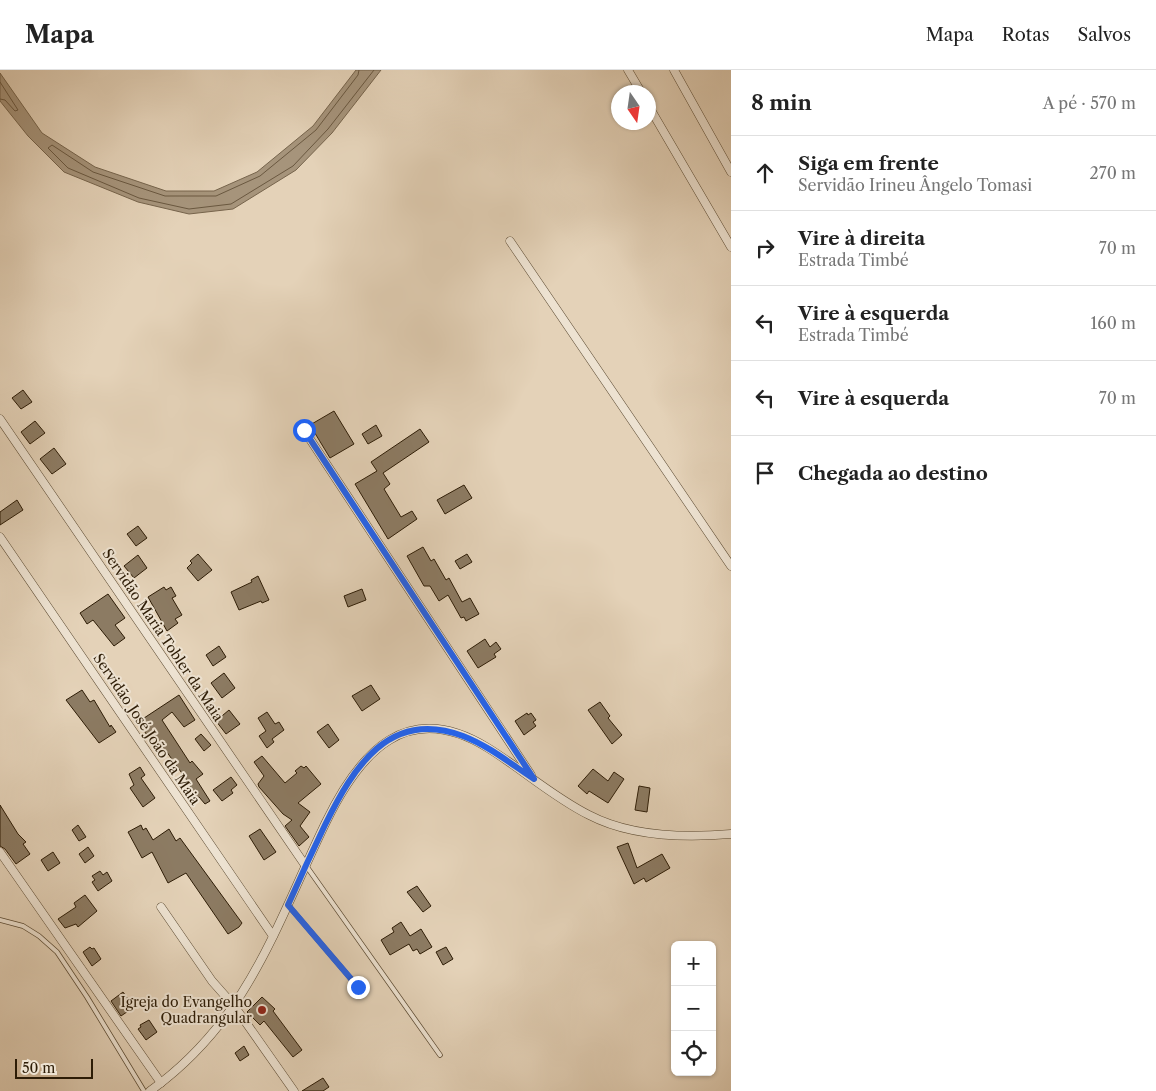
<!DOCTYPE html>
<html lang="pt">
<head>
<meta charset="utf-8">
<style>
	:root { --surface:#fff; --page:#f6f6f6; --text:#222; --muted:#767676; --line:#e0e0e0 }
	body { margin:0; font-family:"Libre Caslon Text",serif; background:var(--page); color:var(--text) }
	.controls { position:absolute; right:15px; bottom:15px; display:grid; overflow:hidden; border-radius:8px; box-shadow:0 1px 4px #0004 }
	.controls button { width:45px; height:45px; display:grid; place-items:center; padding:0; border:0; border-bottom:1px solid var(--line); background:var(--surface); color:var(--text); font:25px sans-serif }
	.compass { position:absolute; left:611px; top:15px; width:45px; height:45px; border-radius:50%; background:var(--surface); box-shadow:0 1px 4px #0004; rotate:167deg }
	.scale { position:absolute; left:15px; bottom:12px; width:78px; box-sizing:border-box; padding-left:5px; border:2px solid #2d1c06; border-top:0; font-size:14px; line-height:18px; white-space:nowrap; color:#2d1c06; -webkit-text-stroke:4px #ede2d1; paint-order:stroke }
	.stop { position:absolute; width:15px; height:15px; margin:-11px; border:4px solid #2563eb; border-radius:50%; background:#fff }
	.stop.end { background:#2563eb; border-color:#fff; box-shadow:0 1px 5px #0008 }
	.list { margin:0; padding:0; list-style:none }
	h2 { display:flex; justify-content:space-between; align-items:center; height:65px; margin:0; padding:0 20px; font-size:21px }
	h2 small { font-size:16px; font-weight:400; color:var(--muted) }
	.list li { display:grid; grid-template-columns:32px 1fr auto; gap:15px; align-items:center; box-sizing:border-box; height:75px; padding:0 20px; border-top:1px solid var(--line) }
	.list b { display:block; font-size:19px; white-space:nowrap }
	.list p { margin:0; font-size:16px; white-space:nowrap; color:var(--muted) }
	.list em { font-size:16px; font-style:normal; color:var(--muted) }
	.icon { flex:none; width:28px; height:28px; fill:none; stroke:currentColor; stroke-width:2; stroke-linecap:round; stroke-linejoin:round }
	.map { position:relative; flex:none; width:731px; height:1021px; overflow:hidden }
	header { display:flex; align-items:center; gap:30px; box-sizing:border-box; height:70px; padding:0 25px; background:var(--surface); border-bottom:1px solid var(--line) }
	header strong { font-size:24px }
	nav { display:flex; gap:28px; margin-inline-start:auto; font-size:18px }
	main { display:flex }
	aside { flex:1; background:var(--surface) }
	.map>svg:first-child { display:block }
	.water { fill:#a6947b; stroke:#76644c }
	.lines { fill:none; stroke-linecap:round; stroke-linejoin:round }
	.shore { stroke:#6a5840; stroke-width:1 }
	.building { fill:#8c7b63; stroke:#2d1c06 }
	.service-casing { stroke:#5b4a32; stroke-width:5.5 }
	.minor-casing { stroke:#5b4a32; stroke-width:9 }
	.service { stroke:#ede2d1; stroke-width:4 }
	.minor { stroke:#ede2d1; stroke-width:8 }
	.route { stroke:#2563eb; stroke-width:6 }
	.poi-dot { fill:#8f2418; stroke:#ede2d1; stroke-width:2 }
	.labels { text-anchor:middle; stroke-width:4; stroke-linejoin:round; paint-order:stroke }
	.street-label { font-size:14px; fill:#2d1c06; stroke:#ede2d1 }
	.poi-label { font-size:14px; fill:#2d1c06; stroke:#ede2d1; text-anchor:end }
</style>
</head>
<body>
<header>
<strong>Mapa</strong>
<nav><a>Mapa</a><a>Rotas</a><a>Salvos</a></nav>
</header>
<main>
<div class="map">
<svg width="731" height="1021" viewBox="0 0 731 1021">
	<rect width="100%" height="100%" fill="#e4d2b8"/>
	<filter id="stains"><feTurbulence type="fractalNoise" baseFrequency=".004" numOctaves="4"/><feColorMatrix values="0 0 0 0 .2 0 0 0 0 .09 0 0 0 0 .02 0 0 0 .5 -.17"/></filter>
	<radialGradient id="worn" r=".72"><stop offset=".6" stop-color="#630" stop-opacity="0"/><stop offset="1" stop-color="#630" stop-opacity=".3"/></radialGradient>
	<!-- water -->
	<path class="water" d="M356 0H381L332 63 296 100 233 139 189 144 138 132 64 102 28 66 0 31V3L42 63 95 97 166 121H214L257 102 313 56Z"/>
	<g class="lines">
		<!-- shore -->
		<g class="shore">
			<path d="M359 0 358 5 316 60 260 106 216 126H165L93 102 52 75 48 78 68 98 139 128 189 139 231 134 293 96 328 59 374 0"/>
			<path d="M0 12 18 40 15 41 5 30 0 29"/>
		</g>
	</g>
	<!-- building -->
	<g class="building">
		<path d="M23 320 32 332 21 339 12 328Z"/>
		<path d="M334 341 354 374 330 388 310 355Z"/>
		<path d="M35 351 45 363 30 374 21 362Z"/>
		<path d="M376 355 382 366 368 374 362 364Z"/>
		<path d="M420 359 429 372 383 403 390 414 384 419 401 447 412 441 417 449 388 469 355 414 377 401 371 392Z"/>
		<path d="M54 378 66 394 52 404 40 389Z"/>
		<path d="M464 415 472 428 445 444 437 430Z"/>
		<path d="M17 430 23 440 0 455V442Z"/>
		<path d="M138 456 147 468 136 476 127 464Z"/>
		<path d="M423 477 431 491 434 489 446 510 449 508 462 532 470 528 479 544 466 551 464 547 461 548 448 525 439 531 430 516H424L407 486Z"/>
		<path d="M198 484 212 500 198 511 187 498 192 493 190 491Z"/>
		<path d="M467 484 472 492 460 499 455 491Z"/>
		<path d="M138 485 147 498 134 508 124 496Z"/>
		<path d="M258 506 269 530 262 533 261 531 239 540 231 522 252 512 251 510Z"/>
		<path d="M164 517 166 520 171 517 176 526 172 528 182 545 175 549 178 553 167 561 148 527Z"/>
		<path d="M362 519 366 530 348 537 344 526Z"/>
		<path d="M108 524 125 548 115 555 125 568 114 576 93 550 87 554 80 543Z"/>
		<path d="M485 569 490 577 496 572 501 579 494 584 496 587 478 598 467 581Z"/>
		<path d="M219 576 226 587 213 596 206 585Z"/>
		<path d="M224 603 235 618 222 628 211 613Z"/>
		<path d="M371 615 380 629 362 641 352 626Z"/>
		<path d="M82 620 90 632 94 630 110 657 111 655 116 662 99 673 66 630Z"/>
		<path d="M179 625 195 650 184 657 172 642 162 650 190 693 192 691 203 704 196 709 210 731 205 734 199 727 194 730 187 718 191 716 164 678 158 681 138 652Z"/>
		<path d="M600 632 610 646 608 648 622 665 612 674 588 640Z"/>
		<path d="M229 640 240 654 226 664 216 651Z"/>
		<path d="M267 642 275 654 279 652 284 660 272 669 274 672 267 678 259 666 266 661 258 648Z"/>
		<path d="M527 643 528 645 531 643 536 650 533 652 536 656 524 665 515 651Z"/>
		<path d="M328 654 339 670 329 678 317 662Z"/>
		<path d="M201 664 211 675 204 681 195 669Z"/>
		<path d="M262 686 285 713 297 703 295 701 301 696 304 698 306 696 321 714 298 733 310 742 300 756 309 767 299 776 285 756 292 750 283 744 259 717 258 714 264 706 254 692Z"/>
		<path d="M140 697 145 705 141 708 155 728 143 737 130 718 134 715 129 704Z"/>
		<path d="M593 699 608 711 614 702 624 709 608 733 589 721 587 724 578 716Z"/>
		<path d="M231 707 237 715 231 720 233 723 222 731 213 720Z"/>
		<path d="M639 716 650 718 647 742 635 740Z"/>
		<path d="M0 735 18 764 26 772 23 774 30 784 16 794 5 779 0 776Z"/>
		<path d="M78 755 86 767 79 771 72 760Z"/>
		<path d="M141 755 143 760 146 758 153 770 169 759 176 771 180 768 242 853 239 857 228 864 186 803 168 813 152 782 142 788 128 762Z"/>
		<path d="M260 759 276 782 264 790 249 766Z"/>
		<path d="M628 773 637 798 662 784 670 798 646 812 644 808 634 814 617 777Z"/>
		<path d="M88 777 94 786 85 793 79 784Z"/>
		<path d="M53 782 60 793 48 801 41 790Z"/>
		<path d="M100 801 103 805 107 802 112 811 98 821 92 812 95 810 92 806Z"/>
		<path d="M417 816 431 836 423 842 407 822Z"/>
		<path d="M85 825 97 841 78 857 76 854 65 858 58 849 76 837 74 833Z"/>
		<path d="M401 852 410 866 421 859 432 877 420 884 417 879 413 881 409 874 390 885 381 870 394 862 392 858Z"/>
		<path d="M90 877 92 879 94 878 101 889 92 896 83 882Z"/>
		<path d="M446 877 453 889 443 895 436 882Z"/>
		<path d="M123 922 134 937 121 946 111 931Z"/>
		<path d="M262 927 275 939 273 941 302 980 293 987 264 951 260 955 247 942Z"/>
		<path d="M149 950 157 962 146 970 138 959 141 957 140 955Z"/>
		<path d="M244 976 249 985 240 991 235 983Z"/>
		<path d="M323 1008 329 1017 323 1021H302Z"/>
	</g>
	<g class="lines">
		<!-- service casing -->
		<g class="service-casing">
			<g id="service">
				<path d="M307 797 440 985"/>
				<path d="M288 835 358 917"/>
				<path d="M0 850 23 856 39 866 57 882 87 927 144 1021"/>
			</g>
		</g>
		<!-- minor casing -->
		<g class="minor-casing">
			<g id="minor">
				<path d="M628 0 641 22"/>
				<path d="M674 0 731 102"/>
				<path d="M648 35 731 177"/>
				<path d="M510 171 731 496"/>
				<path d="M0 349 305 795"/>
				<path d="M304 360 531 705"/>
				<path d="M0 467 273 866"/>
				<path d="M0 782 161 1013"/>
				<path d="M161 837 212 911 235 937 294 1021"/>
				<path d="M150 1021C249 950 276 855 326 752 360 682 407 628 488 678 522 699 553 727 589 745 631 767 685 768 731 764"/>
			</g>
		</g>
		<!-- service -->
		<use href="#service" class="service"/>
		<!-- minor -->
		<use href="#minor" class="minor"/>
	</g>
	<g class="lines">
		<!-- route -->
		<path class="route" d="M304 360 534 709C511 694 489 676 463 666 389 638 353 698 325 755 312 782 300 808 288 835L358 917"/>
	</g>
	<!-- markers -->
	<circle class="poi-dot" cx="262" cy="940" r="5"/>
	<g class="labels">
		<!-- street labels -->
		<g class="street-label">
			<text transform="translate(163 565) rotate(56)" y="5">Servidão Maria Tobler da Maia</text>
			<text transform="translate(147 659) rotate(56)" y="5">Servidão José João da Maia</text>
		</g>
		<!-- poi labels -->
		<g class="poi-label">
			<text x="252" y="937">Igreja do Evangelho<tspan x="252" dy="16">Quadrangular</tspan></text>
		</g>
	</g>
	<rect width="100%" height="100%" filter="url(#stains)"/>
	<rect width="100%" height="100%" fill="url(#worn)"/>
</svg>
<div class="controls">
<button>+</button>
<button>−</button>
<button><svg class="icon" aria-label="locate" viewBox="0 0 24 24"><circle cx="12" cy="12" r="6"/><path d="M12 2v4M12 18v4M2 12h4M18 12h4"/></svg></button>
</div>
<svg class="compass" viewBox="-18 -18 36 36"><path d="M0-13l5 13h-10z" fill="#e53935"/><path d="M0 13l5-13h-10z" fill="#767676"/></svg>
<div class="scale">50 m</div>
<div class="stop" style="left:304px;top:360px"></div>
<div class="stop end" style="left:358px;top:917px"></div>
</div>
<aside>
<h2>8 min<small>A pé · 570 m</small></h2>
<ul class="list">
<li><svg class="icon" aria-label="ahead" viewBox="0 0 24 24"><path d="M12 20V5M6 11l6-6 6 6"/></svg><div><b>Siga em frente</b><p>Servidão Irineu Ângelo Tomasi</p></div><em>270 m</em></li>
<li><svg class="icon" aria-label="right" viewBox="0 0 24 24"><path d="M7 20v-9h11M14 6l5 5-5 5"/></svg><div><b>Vire à direita</b><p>Estrada Timbé</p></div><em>70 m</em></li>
<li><svg class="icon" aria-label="left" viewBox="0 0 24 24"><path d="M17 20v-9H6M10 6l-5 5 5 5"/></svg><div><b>Vire à esquerda</b><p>Estrada Timbé</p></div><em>160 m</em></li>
<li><svg class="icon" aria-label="left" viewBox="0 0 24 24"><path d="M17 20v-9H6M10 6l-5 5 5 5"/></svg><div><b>Vire à esquerda</b></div><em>70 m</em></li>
<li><svg class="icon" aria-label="arrive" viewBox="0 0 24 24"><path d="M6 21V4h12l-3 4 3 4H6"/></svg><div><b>Chegada ao destino</b></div></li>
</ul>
</aside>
</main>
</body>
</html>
